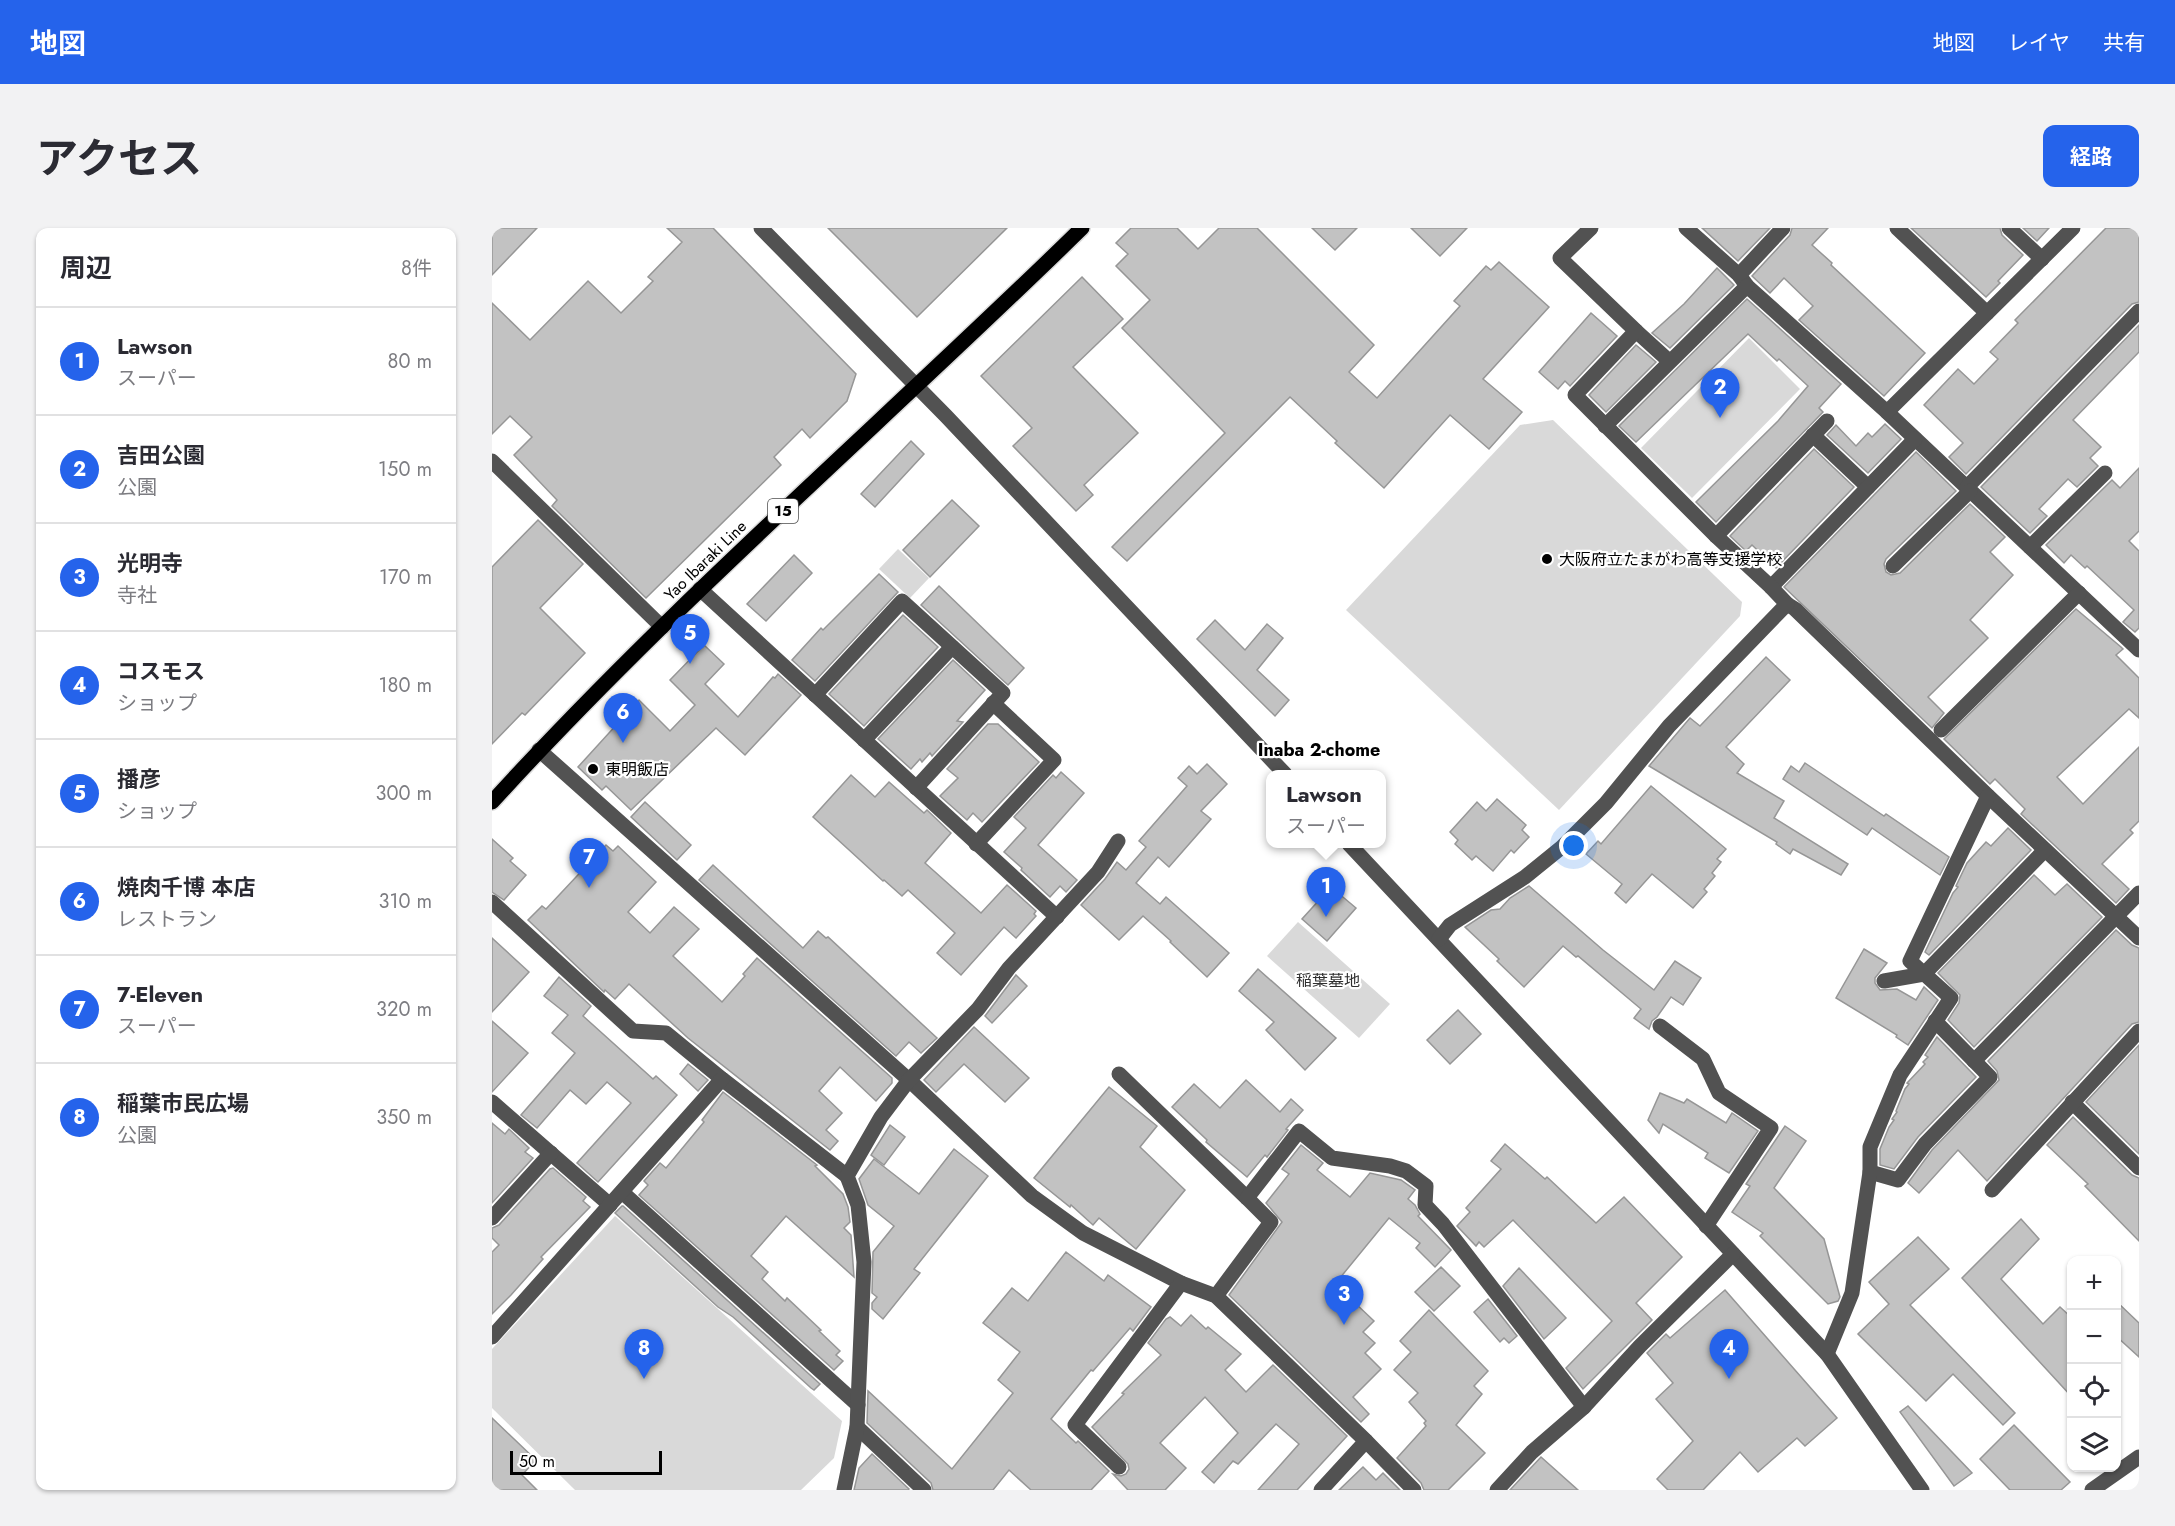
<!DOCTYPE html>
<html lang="ja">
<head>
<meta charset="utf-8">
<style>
	:root { --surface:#fff; --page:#f2f2f3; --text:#2b2b33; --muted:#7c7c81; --line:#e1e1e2; --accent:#2563eb }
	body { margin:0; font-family:Jost,"Noto Sans JP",sans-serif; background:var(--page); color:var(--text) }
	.controls { position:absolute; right:18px; bottom:18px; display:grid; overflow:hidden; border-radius:12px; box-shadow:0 2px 4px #0004 }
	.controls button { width:54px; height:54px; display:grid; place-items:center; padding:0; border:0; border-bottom:2px solid var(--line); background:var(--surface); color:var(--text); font:30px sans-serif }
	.scale { position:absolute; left:18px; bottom:15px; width:152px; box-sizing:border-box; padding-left:6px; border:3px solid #000; border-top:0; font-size:16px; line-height:21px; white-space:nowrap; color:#000; -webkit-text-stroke:4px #fff; paint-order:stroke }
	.you { position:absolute; left:1082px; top:618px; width:21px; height:21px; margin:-15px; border:4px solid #fff; border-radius:50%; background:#1a73e8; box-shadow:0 0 0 9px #1a73e833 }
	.badge { display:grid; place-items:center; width:39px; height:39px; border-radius:50%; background:var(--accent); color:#fff; font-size:20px; font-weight:700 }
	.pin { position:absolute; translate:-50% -50px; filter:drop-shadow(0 2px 3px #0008) }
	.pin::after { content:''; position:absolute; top:32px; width:21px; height:18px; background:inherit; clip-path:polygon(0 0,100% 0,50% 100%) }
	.popup { position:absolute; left:774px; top:542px; width:120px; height:78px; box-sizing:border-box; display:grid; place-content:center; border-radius:12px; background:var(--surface); filter:drop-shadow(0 2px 4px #0005); font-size:20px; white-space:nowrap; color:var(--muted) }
	.popup b { font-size:22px; color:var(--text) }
	.popup::after { content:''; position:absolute; left:50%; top:100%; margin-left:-12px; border:12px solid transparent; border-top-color:var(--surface) }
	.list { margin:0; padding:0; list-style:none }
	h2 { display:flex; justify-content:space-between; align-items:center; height:78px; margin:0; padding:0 24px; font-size:26px }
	h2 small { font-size:20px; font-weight:400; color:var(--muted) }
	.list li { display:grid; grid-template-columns:39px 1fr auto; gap:18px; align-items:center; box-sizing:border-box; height:108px; padding:0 24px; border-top:2px solid var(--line) }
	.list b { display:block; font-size:22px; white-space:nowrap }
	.list p { margin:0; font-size:20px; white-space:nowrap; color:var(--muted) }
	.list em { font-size:20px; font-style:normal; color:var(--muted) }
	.icon { flex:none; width:33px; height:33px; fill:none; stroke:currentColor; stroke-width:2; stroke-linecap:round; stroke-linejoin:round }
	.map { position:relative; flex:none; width:1647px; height:1262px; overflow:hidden; border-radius:12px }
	header { display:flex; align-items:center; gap:36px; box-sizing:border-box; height:84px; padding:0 30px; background:var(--accent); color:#fff }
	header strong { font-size:28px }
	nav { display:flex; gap:33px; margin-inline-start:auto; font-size:21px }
	.intro { display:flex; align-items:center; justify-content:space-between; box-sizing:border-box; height:144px; padding:0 36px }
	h1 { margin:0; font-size:42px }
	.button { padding:15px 27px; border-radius:12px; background:var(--accent); color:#fff; font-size:21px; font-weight:700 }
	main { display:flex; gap:36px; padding:0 36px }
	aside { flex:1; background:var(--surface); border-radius:12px; box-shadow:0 2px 4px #0004 }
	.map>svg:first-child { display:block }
	.green { fill:#d9d9d9 }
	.building { fill:#c2c2c2; stroke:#969696; stroke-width:1.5 }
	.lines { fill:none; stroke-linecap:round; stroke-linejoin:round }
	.major-casing { stroke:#dbdbdb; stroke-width:18 }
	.minor { stroke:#525252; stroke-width:15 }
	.major { stroke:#000; stroke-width:15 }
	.poi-dot { fill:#000; stroke:#fff; stroke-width:2 }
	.labels { text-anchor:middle; stroke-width:4.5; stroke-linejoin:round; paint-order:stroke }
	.shield { fill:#fff; stroke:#4c4c4c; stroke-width:1.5 }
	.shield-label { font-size:15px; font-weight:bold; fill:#000 }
	.poi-label { font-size:16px; fill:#000; stroke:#fff; text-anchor:start }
	.street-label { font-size:16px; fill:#000; stroke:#fff }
	.park-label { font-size:16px; fill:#303030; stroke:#fff }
	.neighbourhood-label { font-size:18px; font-weight:bold; fill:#000; stroke:#fff }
</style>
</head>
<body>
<header>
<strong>地図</strong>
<nav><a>地図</a><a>レイヤ</a><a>共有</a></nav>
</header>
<div class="intro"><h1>アクセス</h1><a class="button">経路</a></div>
<main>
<aside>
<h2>周辺<small>8件</small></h2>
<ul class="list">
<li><span class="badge">1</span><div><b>Lawson</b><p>スーパー</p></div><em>80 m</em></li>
<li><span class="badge">2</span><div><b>吉田公園</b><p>公園</p></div><em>150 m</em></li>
<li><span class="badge">3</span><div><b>光明寺</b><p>寺社</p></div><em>170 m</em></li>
<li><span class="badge">4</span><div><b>コスモス</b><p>ショップ</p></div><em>180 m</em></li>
<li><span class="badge">5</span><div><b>播彦</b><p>ショップ</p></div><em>300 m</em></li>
<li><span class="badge">6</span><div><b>焼肉千博 本店</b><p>レストラン</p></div><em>310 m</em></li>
<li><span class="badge">7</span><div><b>7-Eleven</b><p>スーパー</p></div><em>320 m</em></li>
<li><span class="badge">8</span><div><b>稲葉市民広場</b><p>公園</p></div><em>350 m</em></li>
</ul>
</aside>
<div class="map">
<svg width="1647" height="1262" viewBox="0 0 1647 1262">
	<rect width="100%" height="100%" fill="#fff"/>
	<!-- green -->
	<g class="green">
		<path d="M1257 110 1308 161 1200 270 1149 220Z"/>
		<path d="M1061 192 1250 374 1248 388 1067 582 854 382 1028 197Z"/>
		<path d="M406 321 437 350 418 370 387 341Z"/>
		<path d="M806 694 898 776 867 810 775 728Z"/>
		<path d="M123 988 350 1193 342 1230 309 1262H83L0 1180V1121Z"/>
	</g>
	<!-- building -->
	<g class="building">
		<path d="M0 0H45L0 47Z"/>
		<path d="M175 0H221L364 146 355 173 318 210 310 201 282 229 289 237 154 370 60 278 65 272 22 227 40 209 18 188 0 206V75L38 112 96 53 129 85 161 53 156 49 190 14Z"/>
		<path d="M336 0H515L425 89Z"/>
		<path d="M639 0H685L706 21 727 0H765L882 117 857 144 885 170 968 78 962 73 994 38 999 42 1007 34 1057 79 991 151 1030 184 997 221 958 187 892 260 843 215 845 213 798 169 635 333 620 319 733 205 630 100 658 72 624 38 636 26 624 15Z"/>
		<path d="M820 0H865L843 22Z"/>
		<path d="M919 0H975L948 28Z"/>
		<path d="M1210 0H1278L1246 33Z"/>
		<path d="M1300 0H1336L1320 17 1340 35 1339 37 1433 125 1392 168 1307 92 1321 78 1292 50 1278 65 1260 48 1298 7Z"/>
		<path d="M1419 0H1508L1510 7 1531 27 1506 53 1508 55 1494 69Z"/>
		<path d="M1531 0H1557L1545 13Z"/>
		<path d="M1614 0H1647V74L1640 76 1474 246 1457 229 1471 215 1432 177 1466 141 1482 156 1506 131 1498 124 1526 95 1523 92Z"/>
		<path d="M1225 40 1242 57 1178 120 1160 105 1192 76Z"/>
		<path d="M590 49 631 91 581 139 646 205 592 257 601 267 584 283 521 218 540 200 489 148Z"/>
		<path d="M1255 71 1349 156 1327 180 1331 184 1224 294 1204 274 1286 193 1316 158 1287 131 1285 133 1256 106 1144 214 1127 198Z"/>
		<path d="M1099 85 1125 108 1078 158 1073 153 1066 161 1047 144Z"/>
		<path d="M1647 97V124L1581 192 1609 219 1598 230 1606 238 1585 259 1576 251 1547 281 1555 288 1538 305 1489 259Z"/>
		<path d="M1144 117 1164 134 1114 184 1097 167Z"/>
		<path d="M1393 196 1409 211 1376 245 1335 207 1344 197 1364 218 1376 205 1380 209Z"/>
		<path d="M419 213 432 226 383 279 369 266Z"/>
		<path d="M1322 221 1362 259 1284 340 1260 317 1254 323 1238 308Z"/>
		<path d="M1424 224 1464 263 1394 331 1392 336 1394 344 1399 347 1408 345 1478 276 1513 309 1498 324 1521 347 1478 392 1496 410 1436 469 1452 485 1440 500 1292 359Z"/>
		<path d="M1647 240V303L1637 313 1647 323V400L1643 404 1631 394 1642 382 1595 338 1593 340 1579 327 1572 335 1554 317 1620 252 1628 260Z"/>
		<path d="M460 272 487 298 438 349 411 322Z"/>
		<path d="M46 292 91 336 48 380 93 425 33 487 30 485 0 516V339Z"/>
		<path d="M302 327 320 345 274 393 255 376Z"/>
		<path d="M387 346 406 364 323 453 300 432 329 400 331 402Z"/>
		<path d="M447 358 532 440 516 457 429 377Z"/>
		<path d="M1584 381 1629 419 1631 421 1624 427 1647 450V490L1637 481 1565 549 1591 576 1647 519V593L1638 602 1641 605 1610 636 1637 661 1624 675 1529 586 1533 581 1503 551 1498 556 1452 511Z"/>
		<path d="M411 387 446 419 372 498 337 466Z"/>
		<path d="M723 392 753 422 775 396 791 410 765 442 797 472 783 488 705 411Z"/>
		<path d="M212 417 232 436 213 456 246 489 281 449 283 450 286 446 309 467 253 527 224 500 139 582 114 558 110 562 86 539 147 472 178 503 203 477 178 452Z"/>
		<path d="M1274 429 1298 452 1234 519 1252 536 1245 545 1292 573 1282 590 1356 636 1349 647 1301 621 1298 626 1284 616 1285 614 1157 538 1198 490 1208 498Z"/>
		<path d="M461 432 493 462 465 493 471 494 440 528 438 525 430 534 428 531 419 541 386 511Z"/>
		<path d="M496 496H506L547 534 490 594 481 585 475 592 448 568 466 550 455 541Z"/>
		<path d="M1313 535 1392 588 1394 586 1457 629 1448 647 1380 600 1375 607 1291 551 1299 538 1307 544Z"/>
		<path d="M715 536 735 556 709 583 719 591 677 639 666 629 644 655 668 676 674 669 737 725 715 749 678 714 679 713 651 688 627 712 589 677 613 651 625 634 634 642 654 619 647 613 695 558 686 550 697 538 705 546Z"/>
		<path d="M569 544 592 565 546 617 585 652 574 664 568 658 558 669 529 642 530 640 512 624 534 600 522 589 561 547 564 550Z"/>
		<path d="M359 547 383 569 397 554 432 585 435 582 459 605 433 635 489 685 515 657 544 683 542 686 544 688 524 710 512 699 469 747 445 725 463 705 416 662 410 668 392 652 391 653 321 589Z"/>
		<path d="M1159 558 1234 621 1225 631 1229 634 1220 645 1223 648 1212 661 1215 664 1201 680 1160 646 1134 675 1123 665 1130 656 1094 626 1106 613 1109 616Z"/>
		<path d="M1005 571 1034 597 1030 602 1037 609 1022 625 1019 622 1001 643 984 628 980 632 963 616 966 612 958 604 985 574 994 583Z"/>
		<path d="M153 574 199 617 185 632 139 589Z"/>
		<path d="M1516 600 1539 622 1437 727 1433 724 1461 665 1466 659 1464 658 1475 635 1494 614 1499 618Z"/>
		<path d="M0 611 21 630 18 633 34 647 12 672 0 664Z"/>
		<path d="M114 617 121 623 126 618 164 654 136 684 158 705 182 679 207 701 181 728 230 774 253 748 251 746 265 730 400 850V855L384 873 348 839 327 863 350 885 334 902 346 913 338 922 196 810 137 756 123 771 113 762 112 764 36 692 50 678 54 681Z"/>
		<path d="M221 637 311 720 326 703 334 710 336 709 445 810 429 825 417 814 404 828 207 652Z"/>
		<path d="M1542 647 1563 667 1575 656 1610 689 1482 819 1456 792 1467 775 1468 767 1446 745Z"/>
		<path d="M1037 658 1111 722 1162 762 1183 733 1209 750 1191 777 1179 769 1165 789 1160 793 1157 801 1142 790 1149 781 1086 728 1084 729 1071 718 1032 759 1005 733 1007 731 973 699 999 682 1008 681 1018 670Z"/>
		<path d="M839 659 864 680 835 713 810 691Z"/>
		<path d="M1624 702 1640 717 1647 720V794L1640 796 1495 953 1466 922 1427 965 1416 955 1440 922 1507 852 1505 843 1496 833Z"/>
		<path d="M0 710 37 744 0 784Z"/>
		<path d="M1372 721 1395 735 1383 750V755L1388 762 1405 761 1424 772 1432 759 1446 772 1416 817 1404 809 1405 807 1344 770Z"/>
		<path d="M766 741 844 810 813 842 774 802 782 794 747 763Z"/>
		<path d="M524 747 535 758 500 795 493 788Z"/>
		<path d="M67 749 99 778 91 788 161 851 164 848 185 867 106 954 85 935 139 875 115 854 94 876 78 862 45 900 29 887 83 825 60 805 76 787 52 768Z"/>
		<path d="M966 782 989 806 958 836 935 812Z"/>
		<path d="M0 793 36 825 0 864Z"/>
		<path d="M482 799 537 850 513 874 472 836 444 864 432 852Z"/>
		<path d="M1445 809 1484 849 1426 909 1402 941 1388 937V921L1397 899 1402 892 1400 891 1405 884 1404 883 1413 861 1417 856 1415 855 1433 836 1431 834 1436 829 1433 827Z"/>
		<path d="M1647 817V926L1594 874Z"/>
		<path d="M196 836 216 852 206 863 188 846Z"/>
		<path d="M754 852 788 884 799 871 811 882 794 901 796 902 775 929 773 927 755 949 714 914 715 912 680 879 702 856 728 880Z"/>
		<path d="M617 859 665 898 648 919 693 962 644 1021 607 990 601 997 579 977 578 979 542 950Z"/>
		<path d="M231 864 325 937 323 938 351 966 356 979 358 994 352 1000 359 1007 362 1049 294 988 259 1028 276 1044 270 1051 293 1073 295 1070 329 1102 327 1103 348 1123 344 1127 351 1133 342 1142 147 967 156 957 152 953 168 935 174 940 212 894 210 892Z"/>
		<path d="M1168 865 1192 875 1195 871 1234 895 1240 885 1266 903 1237 945 1213 930 1216 925 1171 896 1167 905 1156 892Z"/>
		<path d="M1581 889 1640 947 1647 950V1013L1593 958 1596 956 1555 917Z"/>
		<path d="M0 895 13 906 17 901 37 920 33 924 41 930 0 975Z"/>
		<path d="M398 897 413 909 392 937 379 927Z"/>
		<path d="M1293 898 1314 913 1282 960 1332 1011 1348 1069 1346 1073 1336 1076 1268 1008 1271 1005 1240 984 1258 958 1254 956Z"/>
		<path d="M1013 916 1053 951 1055 949 1104 995 1132 969 1190 1029 1144 1075 1160 1092 1091 1161 1074 1140 1120 1093 1021 992 992 1019 987 1014 984 1018 965 998 978 984 974 980 1009 941 999 933Z"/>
		<path d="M809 917 831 935 825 942 858 969 878 945 909 952 923 962 916 971 923 977 928 986 926 988 959 1022 943 1039 924 1020 928 1015 897 990 843 1056 882 1093 871 1104 883 1115 873 1125 889 1141 861 1169 877 1186 869 1194 737 1067 790 994 774 975 797 946 790 941Z"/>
		<path d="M462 921 496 948 422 1041 428 1045 391 1091 380 1081V1075L385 1069 380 1065 381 1024 402 998 376 977 367 951 382 931 427 966Z"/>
		<path d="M61 940 94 969 91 973 98 979 49 1029 51 1031 19 1067 0 1086V1024L7 1017 0 1010V1000L7 997 58 941Z"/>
		<path d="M130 978H131L328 1156 322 1162 319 1160 241 1089 226 1079 123 985Z"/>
		<path d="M1529 991 1547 1011 1509 1051 1551 1096 1568 1079 1580 1090V1169L1470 1050Z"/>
		<path d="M1426 1009 1457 1041 1418 1077 1523 1185 1511 1197 1461 1146 1434 1173 1366 1106 1397 1076 1377 1054Z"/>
		<path d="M574 1024 612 1053 616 1047 659 1079 641 1103 638 1100 601 1143 599 1142 559 1191 584 1215 586 1213 617 1243 599 1262H539L517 1242 501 1262H441L439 1255 375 1195 376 1163 460 1241 521 1165 506 1152 528 1124 491 1095 520 1060 536 1073Z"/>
		<path d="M949 1039 968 1058 942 1083 923 1064Z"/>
		<path d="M1027 1040 1074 1090 1052 1111 1011 1058Z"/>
		<path d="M1233 1062 1345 1190 1313 1218 1305 1210 1266 1244 1248 1224 1211 1262H1176L1165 1251 1201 1213 1164 1171 1181 1155 1155 1125 1174 1106 1178 1110Z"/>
		<path d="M996 1071 1025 1108 1017 1115 1012 1110 1008 1114 982 1084Z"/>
		<path d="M1624 1073 1647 1095V1129L1624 1108Z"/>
		<path d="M937 1082 996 1143 982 1158 990 1166 964 1197 993 1225 956 1262H932L929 1255 905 1230 934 1198 932 1195 934 1193 917 1174 926 1165 902 1142 919 1124 908 1113Z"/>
		<path d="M699 1087 714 1101 716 1099 749 1126 733 1142 754 1164 781 1137 855 1208 805 1262H766L807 1216 784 1196 746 1236 741 1233 722 1255 710 1244 746 1205 713 1169 668 1215 694 1240 673 1262H636L621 1246 629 1248 634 1246 637 1241 636 1236 600 1199 632 1166 630 1165 669 1127 656 1115 674 1091 678 1089 689 1098Z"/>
		<path d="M1416 1178 1480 1245 1462 1258 1408 1184Z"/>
		<path d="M0 1190 44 1232 30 1247 45 1262H0Z"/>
		<path d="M1522 1197 1578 1254 1569 1262H1518L1488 1231Z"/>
		<path d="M380 1226 417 1261 416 1262H362L367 1240Z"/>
		<path d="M1049 1229 1086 1262H1018Z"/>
		<path d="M871 1239 884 1252 891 1245 908 1262H847Z"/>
	</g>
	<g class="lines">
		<!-- major casing -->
		<g class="major-casing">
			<path id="major" d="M0 574C185 371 394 192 590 0"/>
		</g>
		<!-- minor -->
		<g class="minor">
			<path d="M269 0 454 188 793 546"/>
			<path d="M1194 0 1247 47 1255 58 1395 184 1647 422"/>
			<path d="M1405 0 1495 85"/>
			<path d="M1517 0 1550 31"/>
			<path d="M1247 47 1291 0"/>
			<path d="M1144 103 1177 133"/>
			<path d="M1395 184 1581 0"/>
			<path d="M1113 198 1255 58"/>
			<path d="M1321 207 1376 259"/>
			<path d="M0 233 170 399"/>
			<path d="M1475 259 1647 83"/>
			<path d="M1224 308 1335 193"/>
			<path d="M1538 319 1613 245"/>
			<path d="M1401 338 1478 263"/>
			<path d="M1279 359 1423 211"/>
			<path d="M208 361 565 689"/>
			<path d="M1295 376 1303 381 1496 568 1647 710"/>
			<path d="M323 467 410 373 511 465 424 560"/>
			<path d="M1449 502 1587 365"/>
			<path d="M372 512 460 419"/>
			<path d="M47 522 417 852 540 968 591 1005 689 1055"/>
			<path d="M484 616 562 532 501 475"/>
			<path d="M857 616 1335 1126 1430 1262"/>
			<path d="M0 674 141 803 174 805 230 851 355 948"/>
			<path d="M947 711 958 697 1033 649 1070 619 1114 575 1177 498 1295 376 1279 359 1224 308 1083 167 1144 103 1068 30 1099 0"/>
			<path d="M1392 753 1432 746 1553 622"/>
			<path d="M1168 798 1211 831 1227 865 1279 900 1214 998"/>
			<path d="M1482 833 1647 665"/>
			<path d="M627 846 755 970"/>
			<path d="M0 874 118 977"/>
			<path d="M1580 874 1647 940"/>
			<path d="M1378 944 1406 952 1433 916 1498 849 1443 793"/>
			<path d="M1500 962 1647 803"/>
			<path d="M130 964 366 1177"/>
			<path d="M0 990 59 925"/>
			<path d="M724 1068 779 994 755 970 807 903 840 930 898 938 914 943 934 958 933 977 951 996 1092 1179"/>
			<path d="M0 1109 230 851"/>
			<path d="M1335 1126 1360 1065 1378 944V919L1408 847 1459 770 1418 733 1496 568"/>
			<path d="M365 1199 432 1262"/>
			<path d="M627 1239 583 1197 689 1055 724 1068 874 1213 922 1262"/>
			<path d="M352 1262 365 1199 372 1034 366 977 355 948 389 889 417 852 486 781 517 740 606 644 626 613"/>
			<path d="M829 1262 874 1213"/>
			<path d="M1005 1262 1040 1224 1092 1179 1148 1118 1241 1026"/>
			<path d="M1600 1262 1647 1229"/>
		</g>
		<!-- major -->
		<use href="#major" class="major"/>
	</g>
	<!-- markers -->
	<g class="poi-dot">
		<circle cx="1055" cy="331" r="6"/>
		<circle cx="101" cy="541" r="6"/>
	</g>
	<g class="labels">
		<!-- shield labels -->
		<rect class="shield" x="276" y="271" width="30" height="24" rx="4.5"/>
		<g class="shield-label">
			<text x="291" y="288">15</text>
		</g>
		<!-- poi labels -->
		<g class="poi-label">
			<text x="1067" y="337">大阪府立たまがわ高等支援学校</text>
			<text x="113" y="547">東明飯店</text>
		</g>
		<!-- street labels -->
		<g class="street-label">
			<text transform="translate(213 332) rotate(-44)" y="6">Yao Ibaraki Line</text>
		</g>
		<!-- park labels -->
		<g class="park-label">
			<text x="836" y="758">稲葉墓地</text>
		</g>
		<!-- neighbourhood labels -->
		<g class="neighbourhood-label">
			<text x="827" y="528">Inaba 2-chome</text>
		</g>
	</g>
</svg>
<div class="controls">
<button>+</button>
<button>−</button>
<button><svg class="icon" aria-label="locate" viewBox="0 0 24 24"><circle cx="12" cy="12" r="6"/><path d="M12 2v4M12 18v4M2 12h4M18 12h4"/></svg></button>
<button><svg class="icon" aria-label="layers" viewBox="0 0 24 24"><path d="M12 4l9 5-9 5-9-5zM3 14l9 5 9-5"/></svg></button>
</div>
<div class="scale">50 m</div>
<div class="you"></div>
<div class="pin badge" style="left:834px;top:689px">1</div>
<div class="popup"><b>Lawson</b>スーパー</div>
<div class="pin badge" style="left:1228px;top:190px">2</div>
<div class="pin badge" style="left:852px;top:1097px">3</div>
<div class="pin badge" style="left:1237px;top:1151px">4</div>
<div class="pin badge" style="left:198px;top:436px">5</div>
<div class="pin badge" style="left:131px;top:515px">6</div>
<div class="pin badge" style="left:97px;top:660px">7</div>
<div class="pin badge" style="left:152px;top:1151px">8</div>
</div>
</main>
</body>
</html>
